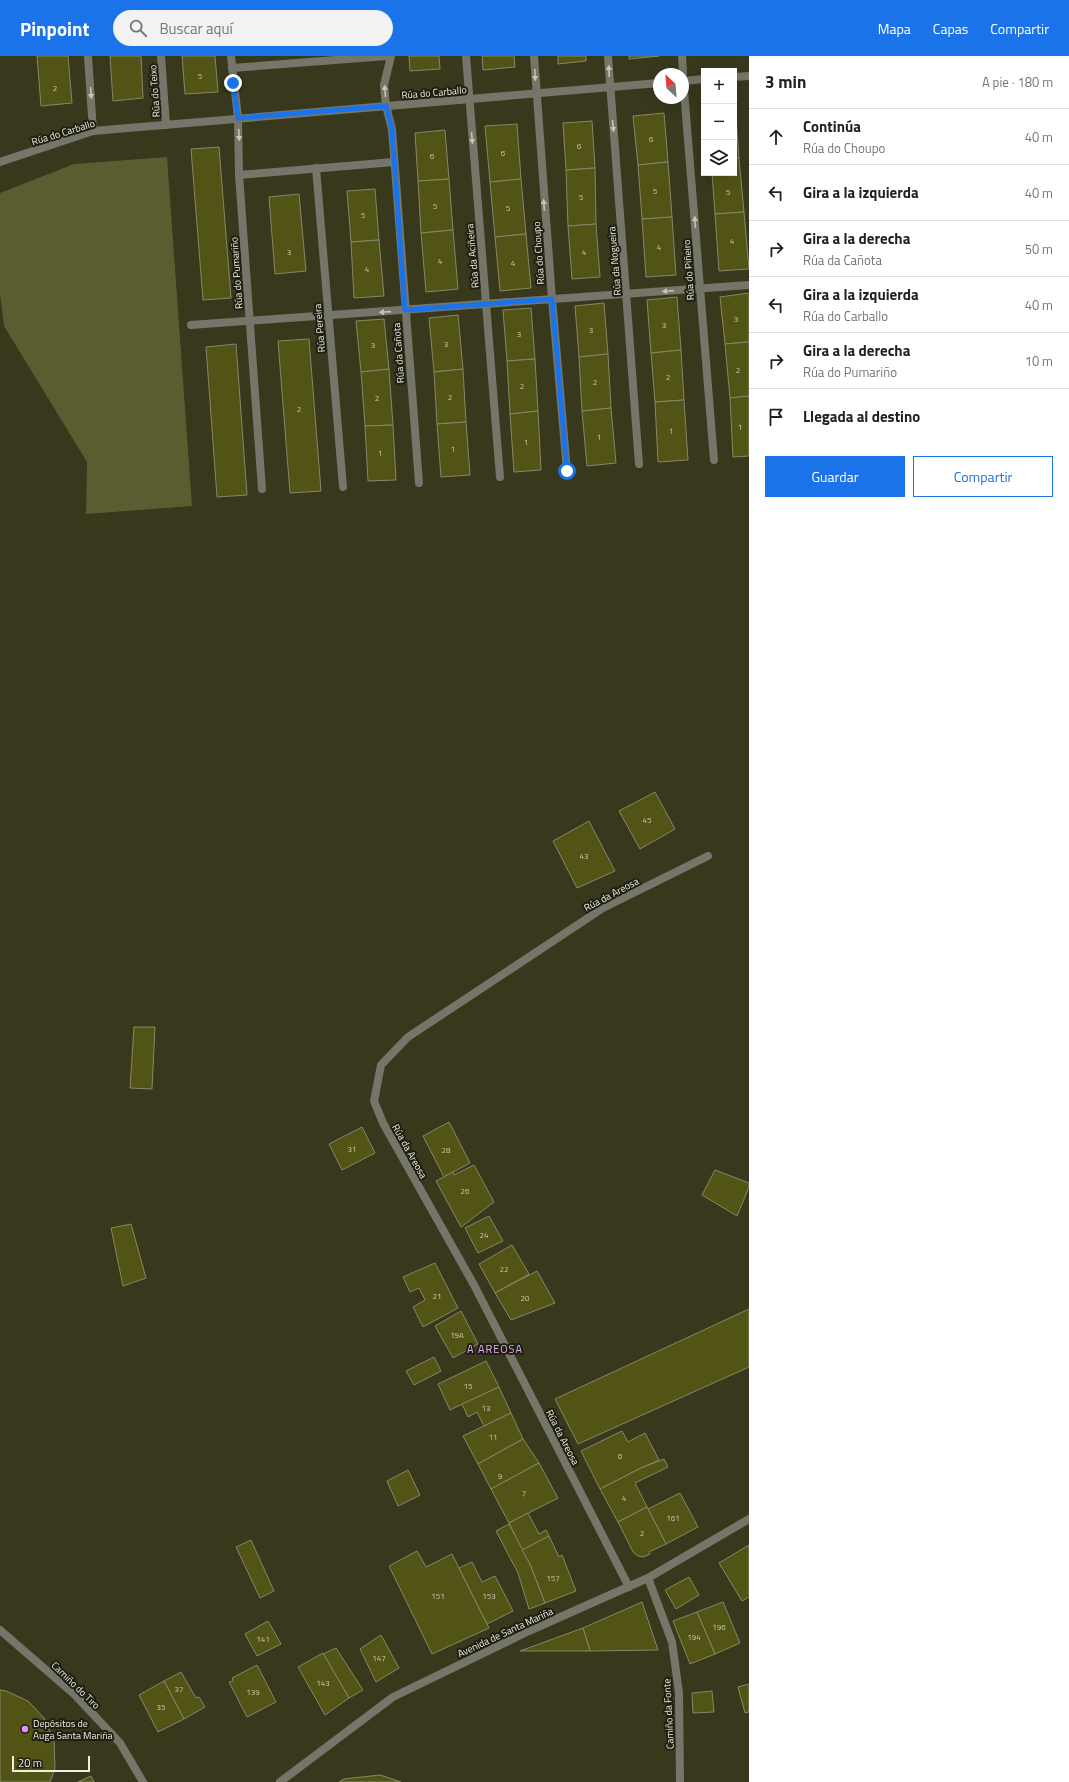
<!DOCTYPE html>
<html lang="es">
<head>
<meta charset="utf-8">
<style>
	:root { --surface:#fff; --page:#f2f2f2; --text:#222; --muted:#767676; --line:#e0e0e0; --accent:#1a73e8 }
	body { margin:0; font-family:"Titillium Web",sans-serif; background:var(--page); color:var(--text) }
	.controls { position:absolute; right:12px; top:12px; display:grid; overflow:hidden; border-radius:0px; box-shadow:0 4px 16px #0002 }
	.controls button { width:36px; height:36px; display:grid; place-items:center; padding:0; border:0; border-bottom:1px solid var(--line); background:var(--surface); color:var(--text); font:20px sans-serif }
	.compass { position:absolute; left:653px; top:12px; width:36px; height:36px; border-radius:50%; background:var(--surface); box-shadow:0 4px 16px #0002; rotate:334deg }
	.scale { position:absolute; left:12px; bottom:10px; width:78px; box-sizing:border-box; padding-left:4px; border:2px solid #eeefde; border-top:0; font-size:11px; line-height:14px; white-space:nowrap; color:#eeefde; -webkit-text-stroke:3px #1e1e12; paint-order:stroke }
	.stop { position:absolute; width:12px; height:12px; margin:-9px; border:3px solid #1a73e8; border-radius:50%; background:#fff }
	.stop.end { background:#1a73e8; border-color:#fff; box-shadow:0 1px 4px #0008 }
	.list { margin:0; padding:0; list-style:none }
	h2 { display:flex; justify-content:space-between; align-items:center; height:52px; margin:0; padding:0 16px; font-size:17px }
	h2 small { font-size:13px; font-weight:400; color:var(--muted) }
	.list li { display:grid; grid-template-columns:26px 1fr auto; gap:12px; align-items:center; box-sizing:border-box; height:56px; padding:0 16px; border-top:1px solid var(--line) }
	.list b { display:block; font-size:15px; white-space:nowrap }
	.list p { margin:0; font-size:13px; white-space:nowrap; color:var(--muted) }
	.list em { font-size:13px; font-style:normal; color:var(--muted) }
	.actions { display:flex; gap:8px; padding:12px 16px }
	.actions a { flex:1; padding:9px 0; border:1px solid var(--accent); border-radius:0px; text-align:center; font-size:14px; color:var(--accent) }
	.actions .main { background:var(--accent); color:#fff }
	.icon { flex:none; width:22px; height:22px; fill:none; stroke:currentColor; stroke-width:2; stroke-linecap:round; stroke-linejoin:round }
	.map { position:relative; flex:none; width:749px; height:1726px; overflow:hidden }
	header { display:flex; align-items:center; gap:24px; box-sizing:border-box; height:56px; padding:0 20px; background:var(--accent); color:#fff }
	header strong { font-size:19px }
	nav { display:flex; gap:22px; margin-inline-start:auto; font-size:14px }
	.search { width:280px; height:36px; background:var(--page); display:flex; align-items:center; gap:10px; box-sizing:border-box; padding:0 14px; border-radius:22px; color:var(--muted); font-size:15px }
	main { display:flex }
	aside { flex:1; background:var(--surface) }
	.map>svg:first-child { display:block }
	.green { fill:#5b5d31 }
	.building { fill:#525415; stroke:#858869 }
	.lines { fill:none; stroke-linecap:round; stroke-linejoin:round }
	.service { stroke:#757669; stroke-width:8 }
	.minor { stroke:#757669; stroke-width:8 }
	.tertiary { stroke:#757669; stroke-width:8 }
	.oneway { fill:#c4c5b5 }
	.route { stroke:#1a73e8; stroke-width:5 }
	.poi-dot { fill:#eb8dfc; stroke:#1e1e12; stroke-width:1.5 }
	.labels { text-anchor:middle; stroke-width:4; stroke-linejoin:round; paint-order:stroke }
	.number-label { font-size:8px; fill:#c7c8ac }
	.street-label { font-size:10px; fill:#eeefde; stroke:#1e1e12 }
	.poi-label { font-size:10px; fill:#eeefde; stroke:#1e1e12; text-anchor:start }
	.neighbourhood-label { font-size:11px; letter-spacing:1px; fill:#e4b1ee; stroke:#1e1e12 }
</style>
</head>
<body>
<header>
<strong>Pinpoint</strong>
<div class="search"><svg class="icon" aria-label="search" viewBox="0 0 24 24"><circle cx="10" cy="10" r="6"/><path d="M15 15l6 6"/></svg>Buscar aquí</div>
<nav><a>Mapa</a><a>Capas</a><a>Compartir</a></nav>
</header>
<main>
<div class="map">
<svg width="749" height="1726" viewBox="0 0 749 1726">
	<rect width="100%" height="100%" fill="#37381c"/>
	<!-- green -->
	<path class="green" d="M167 101 192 450 86 458 87 406 4 270 0 237V137L74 108Z"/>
	<!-- building -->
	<g class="building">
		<path d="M37 0H68L72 47 41 50Z"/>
		<path d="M110 0H141L143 42 113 45Z"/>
		<path d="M182 0H215L218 36 185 38Z"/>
		<path d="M409 0H439L440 13 410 15Z"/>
		<path d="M482 0H514L515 11 483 14Z"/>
		<path d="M558 0H586V5L558 8Z"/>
		<path d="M629 0H659L629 3Z"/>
		<path d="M734 48H735L739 102H734Z"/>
		<path d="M664 57 668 106 638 109 633 60Z"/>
		<path d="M592 65 595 112 566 114 563 67Z"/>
		<path d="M517 68 521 123 490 126 485 70Z"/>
		<path d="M445 74 449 123 418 125 415 77Z"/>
		<path d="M219 91 231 242 203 244 191 93Z"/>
		<path d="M734 102H739L744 156 715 158 712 117H734Z"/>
		<path d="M668 106 672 161 642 163 638 109Z"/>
		<path d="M595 112 596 168 568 170 566 114Z"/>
		<path d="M449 123 453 174 421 177 418 125Z"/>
		<path d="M521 123 526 178 495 181 490 126Z"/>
		<path d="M375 133 379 184 351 186 347 135Z"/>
		<path d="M299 138 306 215 275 218 269 141Z"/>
		<path d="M744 156 749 213 719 215 715 158Z"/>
		<path d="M672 161 676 219 646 221 642 163Z"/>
		<path d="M596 168 600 221 572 223 568 170Z"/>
		<path d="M453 174 458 233 426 236 421 177Z"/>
		<path d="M526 178 531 232 500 235 495 181Z"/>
		<path d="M379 184 384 240 354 242 351 186Z"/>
		<path d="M749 237V286L725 288 720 241Z"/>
		<path d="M677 241 681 294 651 297 647 244Z"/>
		<path d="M604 247 608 298 579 301 575 250Z"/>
		<path d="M531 252 535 303 507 305 503 254Z"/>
		<path d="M458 259 463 313 434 316 429 262Z"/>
		<path d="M384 263 389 313 361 316 356 265Z"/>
		<path d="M309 283 321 435 290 437 278 285Z"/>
		<path d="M749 286V340L730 342 725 288Z"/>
		<path d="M236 288 247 439 217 441 206 291Z"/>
		<path d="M681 294 684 344 655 346 651 297Z"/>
		<path d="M608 298 611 352 582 355 579 301Z"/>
		<path d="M535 303 538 355 510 358 507 305Z"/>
		<path d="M389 313 393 369 365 370 361 316Z"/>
		<path d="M463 313 466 366 437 368 434 316Z"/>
		<path d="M749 340V400L733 401 730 342Z"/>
		<path d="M684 344 688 404 658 406 655 346Z"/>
		<path d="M611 352 616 407 587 410 582 355Z"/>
		<path d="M538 355 541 414 514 416 510 358Z"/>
		<path d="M466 366 470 419 441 421 437 368Z"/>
		<path d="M393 369 396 424 368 425 365 370Z"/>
		<path d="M655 736 675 773 640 793 619 755Z"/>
		<path d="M589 765 615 815 577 832 553 785Z"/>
		<path d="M134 971H155L152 1033 130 1032Z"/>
		<path d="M449 1066 470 1107 444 1121 423 1080Z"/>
		<path d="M362 1071 375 1097 342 1114 329 1088Z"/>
		<path d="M474 1109 494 1146 461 1171 436 1125 453 1116 454 1119Z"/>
		<path d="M715 1114 749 1127V1131L737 1160 702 1139Z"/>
		<path d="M489 1160 503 1185 478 1197 465 1172Z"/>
		<path d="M131 1168 146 1222 123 1230 111 1172Z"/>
		<path d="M512 1189 529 1218 495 1237 479 1208Z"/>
		<path d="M435 1207 458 1252 423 1271 413 1251 425 1244 419 1232 410 1236 403 1221Z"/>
		<path d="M537 1215 555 1247 511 1264 495 1237Z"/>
		<path d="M749 1253V1311L578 1388 555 1343Z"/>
		<path d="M461 1255 478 1288 453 1302 435 1270Z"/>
		<path d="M434 1301 441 1315 414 1329 406 1315Z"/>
		<path d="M486 1305 499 1331 450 1354 438 1328Z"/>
		<path d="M499 1331 511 1357 484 1370 477 1356 468 1361 462 1348Z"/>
		<path d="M511 1357 523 1383 478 1408 463 1380Z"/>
		<path d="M622 1375 628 1386 645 1377 659 1404 641 1412 600 1433 581 1395Z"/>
		<path d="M523 1383 539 1407 491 1433 478 1408Z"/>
		<path d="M664 1403 668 1411 635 1427 647 1451 618 1466 600 1433 641 1412Z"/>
		<path d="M539 1407 558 1442 509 1467 491 1433Z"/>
		<path d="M408 1414 420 1439 398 1450 387 1425Z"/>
		<path d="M680 1437 698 1471 666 1488 648 1453Z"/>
		<path d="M647 1451 666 1488 649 1496 650 1498 643 1501 638 1500 633 1496 618 1466Z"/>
		<path d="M528 1457 539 1478 546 1474 549 1480 522 1494 509 1467Z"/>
		<path d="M509 1468 530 1508 545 1547 529 1553 518 1517 496 1475Z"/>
		<path d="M549 1480 559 1501 562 1499 576 1535 545 1547 530 1508 522 1494Z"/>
		<path d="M251 1484 274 1535 260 1542 236 1491Z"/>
		<path d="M749 1489V1541L742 1545 719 1507Z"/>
		<path d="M417 1495 426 1511 452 1498 489 1572 432 1598 389 1510Z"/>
		<path d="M472 1506 482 1526 495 1520 513 1555 487 1568 459 1512Z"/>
		<path d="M689 1521 699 1539 676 1553 665 1534Z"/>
		<path d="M642 1546 658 1594 590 1595 583 1572Z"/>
		<path d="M723 1546 740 1587 715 1598 697 1556Z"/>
		<path d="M697 1556 715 1598 690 1608 673 1565Z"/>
		<path d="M268 1565 281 1588 257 1600 245 1578Z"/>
		<path d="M583 1572 590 1595H520Z"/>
		<path d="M381 1579 399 1612 376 1626 360 1593Z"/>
		<path d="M336 1592 363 1634 349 1642 323 1598Z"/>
		<path d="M323 1597 349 1642 325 1659 298 1611Z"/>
		<path d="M257 1609 276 1646 247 1661 229 1626 233 1625 232 1622Z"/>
		<path d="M181 1616 196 1642 199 1641 205 1651 184 1663 164 1625Z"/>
		<path d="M164 1625 184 1663 158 1676 139 1639Z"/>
		<path d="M749 1628V1656L745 1657 738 1631Z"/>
		<path d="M0 1634 6 1635 28 1645 44 1662 54 1684 55 1713 50 1726H0Z"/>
		<path d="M712 1635 714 1656 693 1657 692 1637Z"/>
		<path d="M380 1719 401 1726H339L344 1723Z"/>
		<path d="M91 1720 94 1726H78Z"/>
	</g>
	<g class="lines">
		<!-- service -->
		<path class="service" d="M232 12 387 0"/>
		<!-- minor -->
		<g class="minor">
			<path d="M88 0 93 75"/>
			<path d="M161 0 166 69"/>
			<path d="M231 0 238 62 239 119 262 433"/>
			<path d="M391 0 384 29 386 50 392 73 419 427"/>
			<path d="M466 0 500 421"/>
			<path d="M534 0 552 243 567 415"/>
			<path d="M608 0 639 408"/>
			<path d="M682 0 683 18"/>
			<path d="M734 21 749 20"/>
			<path d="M683 22 714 404"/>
			<path d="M683 25 704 23"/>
			<path d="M0 106 93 75 659 27"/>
			<path d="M316 112 343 431"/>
			<path d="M239 119 394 106"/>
			<path d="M191 269 749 229"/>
			<path d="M648 1522 672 1586 679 1637 680 1726"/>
			<path d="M629 1531 474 1229 383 1067 374 1045 381 1009 408 981 603 852 708 800"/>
			<path d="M0 1574 75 1639 120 1687 143 1726"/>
		</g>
		<!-- tertiary -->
		<path class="tertiary" d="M280 1726 393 1641 529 1575 648 1522 749 1463"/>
	</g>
	<!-- one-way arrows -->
	<defs><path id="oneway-solid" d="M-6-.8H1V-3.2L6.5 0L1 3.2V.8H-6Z"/></defs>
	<g class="oneway">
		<use href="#oneway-solid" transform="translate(609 15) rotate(-93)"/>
		<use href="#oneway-solid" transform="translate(535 19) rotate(88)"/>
		<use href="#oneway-solid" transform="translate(385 35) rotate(-95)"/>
		<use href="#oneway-solid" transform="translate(91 37) rotate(86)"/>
		<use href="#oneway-solid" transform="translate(613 70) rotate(85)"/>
		<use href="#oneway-solid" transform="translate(239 79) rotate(88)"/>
		<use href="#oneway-solid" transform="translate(472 82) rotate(85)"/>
		<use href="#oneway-solid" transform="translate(544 149) rotate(-94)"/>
		<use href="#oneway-solid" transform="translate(695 166) rotate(-94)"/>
		<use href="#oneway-solid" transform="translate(668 235) rotate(176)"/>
		<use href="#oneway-solid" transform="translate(385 256) rotate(176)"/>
	</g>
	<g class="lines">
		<!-- route -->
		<path class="route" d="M233 27 238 62 386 50 392 73 405 254 552 243 567 415"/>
	</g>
	<!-- markers -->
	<circle class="poi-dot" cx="25" cy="1673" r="4"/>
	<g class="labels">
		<!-- number labels -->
		<g class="number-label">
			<text x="200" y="23">5</text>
			<text x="55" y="35">2</text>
			<text x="651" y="86">6</text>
			<text x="579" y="93">6</text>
			<text x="503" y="100">6</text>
			<text x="432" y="103">6</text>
			<text x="655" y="138">5</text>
			<text x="728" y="139">5</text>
			<text x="581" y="144">5</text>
			<text x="435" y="153">5</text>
			<text x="508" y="155">5</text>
			<text x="363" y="162">5</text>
			<text x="732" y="188">4</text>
			<text x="659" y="194">4</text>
			<text x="289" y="199">3</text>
			<text x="584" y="199">4</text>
			<text x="440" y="208">4</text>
			<text x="513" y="210">4</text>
			<text x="367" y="216">4</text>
			<text x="736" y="266">3</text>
			<text x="664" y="272">3</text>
			<text x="591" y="277">3</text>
			<text x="519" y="281">3</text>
			<text x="446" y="291">3</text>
			<text x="373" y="292">3</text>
			<text x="738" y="317">2</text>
			<text x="668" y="324">2</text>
			<text x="595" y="329">2</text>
			<text x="522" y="333">2</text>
			<text x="450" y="344">2</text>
			<text x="377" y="345">2</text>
			<text x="299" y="356">2</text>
			<text x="740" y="374">1</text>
			<text x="671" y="378">1</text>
			<text x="599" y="384">1</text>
			<text x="526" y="389">1</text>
			<text x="453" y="396">1</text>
			<text x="380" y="400">1</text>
			<text x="647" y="767">45</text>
			<text x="584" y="803">43</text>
			<text x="352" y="1096">31</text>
			<text x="446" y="1097">28</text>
			<text x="465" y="1138">26</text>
			<text x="484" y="1182">24</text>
			<text x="504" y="1216">22</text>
			<text x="437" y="1243">21</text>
			<text x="525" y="1245">20</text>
			<text x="457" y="1282">19A</text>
			<text x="468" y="1333">15</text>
			<text x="486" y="1355">13</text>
			<text x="493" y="1384">11</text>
			<text x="620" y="1403">6</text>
			<text x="500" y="1423">9</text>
			<text x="524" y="1440">7</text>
			<text x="624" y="1445">4</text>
			<text x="673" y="1465">161</text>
			<text x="642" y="1480">2</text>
			<text x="553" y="1525">157</text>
			<text x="438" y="1543">151</text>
			<text x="489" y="1543">153</text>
			<text x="719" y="1574">196</text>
			<text x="694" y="1584">194</text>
			<text x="263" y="1586">141</text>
			<text x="379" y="1605">147</text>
			<text x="323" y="1630">143</text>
			<text x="179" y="1636">37</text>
			<text x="253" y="1639">139</text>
			<text x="161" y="1654">35</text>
		</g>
		<!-- street labels -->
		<g class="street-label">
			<text transform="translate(154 35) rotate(-94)" y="4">Rúa do Teixo</text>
			<text transform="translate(434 36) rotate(-5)" y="4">Rúa do Carballo</text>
			<text transform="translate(63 76) rotate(-17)" y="4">Rúa do Carballo</text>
			<text transform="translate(538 197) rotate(-94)" y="4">Rúa do Choupo</text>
			<text transform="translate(472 200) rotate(-95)" y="4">Rúa da Aciñeira</text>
			<text transform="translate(614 205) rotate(-95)" y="4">Rúa da Nogueira</text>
			<text transform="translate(688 214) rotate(-94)" y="4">Rúa do Piñeiro</text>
			<text transform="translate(236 217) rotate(-94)" y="4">Rúa do Pumariño</text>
			<text transform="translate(319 272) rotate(-95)" y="4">Rúa Pereira</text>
			<text transform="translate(398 297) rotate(-94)" y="4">Rúa da Cañota</text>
			<text transform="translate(611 838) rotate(-28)" y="4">Rúa da Areosa</text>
			<text transform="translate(410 1095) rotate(61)" y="4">Rúa da Areosa</text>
			<text transform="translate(563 1381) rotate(63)" y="4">Rúa da Areosa</text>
			<text transform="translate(505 1576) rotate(-25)" y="4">Avenida de Santa Mariña</text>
			<text transform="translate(76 1629) rotate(44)" y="4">Camiño do Tiro</text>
			<text transform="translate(668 1658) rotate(-93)" y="4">Camiño da Fonte</text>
		</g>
		<!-- poi labels -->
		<g class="poi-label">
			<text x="33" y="1671">Depósitos de<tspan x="33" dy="12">Auga Santa Mariña</tspan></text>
		</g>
		<!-- neighbourhood labels -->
		<g class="neighbourhood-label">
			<text x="495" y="1297">A AREOSA</text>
		</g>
	</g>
</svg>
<div class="controls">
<button>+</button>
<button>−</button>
<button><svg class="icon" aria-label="layers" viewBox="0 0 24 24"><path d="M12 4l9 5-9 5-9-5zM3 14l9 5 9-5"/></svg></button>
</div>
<svg class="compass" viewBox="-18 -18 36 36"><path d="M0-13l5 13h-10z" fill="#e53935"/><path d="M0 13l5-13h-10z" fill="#767676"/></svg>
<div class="scale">20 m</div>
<div class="stop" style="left:567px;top:415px"></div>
<div class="stop end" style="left:233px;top:27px"></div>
</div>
<aside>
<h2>3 min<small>A pie · 180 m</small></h2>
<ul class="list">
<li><svg class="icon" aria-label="ahead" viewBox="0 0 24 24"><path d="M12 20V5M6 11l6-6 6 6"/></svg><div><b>Continúa</b><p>Rúa do Choupo</p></div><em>40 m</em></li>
<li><svg class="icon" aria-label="left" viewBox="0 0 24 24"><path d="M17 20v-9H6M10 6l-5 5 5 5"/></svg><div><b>Gira a la izquierda</b></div><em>40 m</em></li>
<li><svg class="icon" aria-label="right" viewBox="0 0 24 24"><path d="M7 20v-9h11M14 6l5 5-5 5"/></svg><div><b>Gira a la derecha</b><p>Rúa da Cañota</p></div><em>50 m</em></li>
<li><svg class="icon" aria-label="left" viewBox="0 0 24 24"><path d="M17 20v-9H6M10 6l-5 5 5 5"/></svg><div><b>Gira a la izquierda</b><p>Rúa do Carballo</p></div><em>40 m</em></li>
<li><svg class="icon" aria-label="right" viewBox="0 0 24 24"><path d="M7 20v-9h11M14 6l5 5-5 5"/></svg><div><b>Gira a la derecha</b><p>Rúa do Pumariño</p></div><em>10 m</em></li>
<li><svg class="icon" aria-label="arrive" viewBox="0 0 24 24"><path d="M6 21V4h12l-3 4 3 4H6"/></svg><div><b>Llegada al destino</b></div></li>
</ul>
<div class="actions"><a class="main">Guardar</a><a>Compartir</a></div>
</aside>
</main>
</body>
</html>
